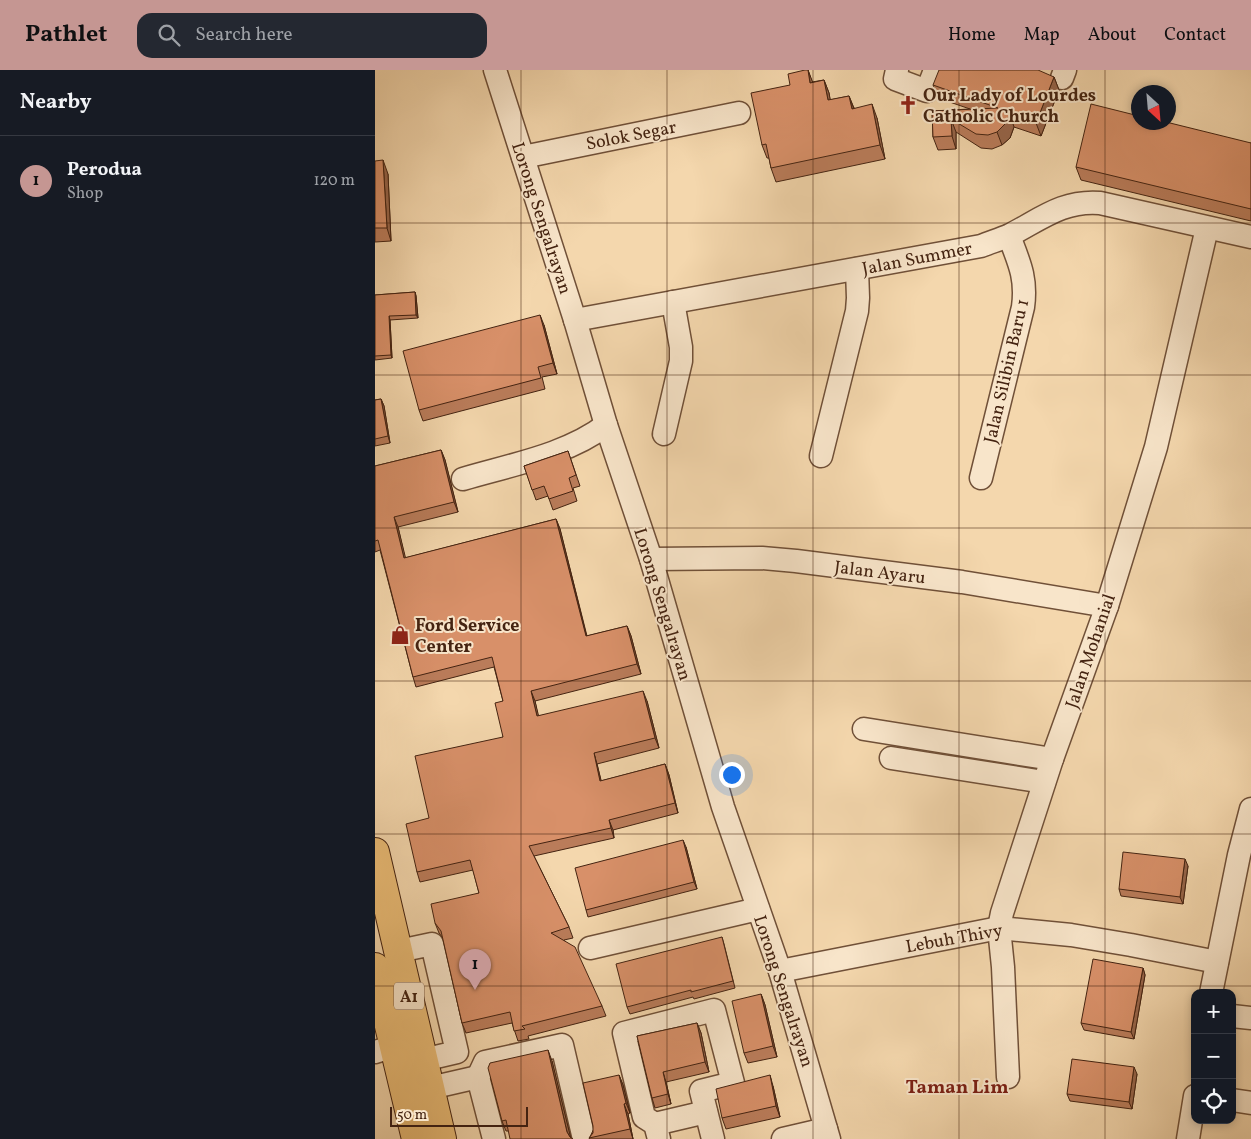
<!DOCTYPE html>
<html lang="en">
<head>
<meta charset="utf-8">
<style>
	:root { --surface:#171b24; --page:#242831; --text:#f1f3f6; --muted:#9ea1a6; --line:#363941; --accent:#c59692 }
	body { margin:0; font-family:Vollkorn,serif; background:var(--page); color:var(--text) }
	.controls { position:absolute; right:15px; bottom:15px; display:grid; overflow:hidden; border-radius:10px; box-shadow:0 2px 8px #0003 }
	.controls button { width:45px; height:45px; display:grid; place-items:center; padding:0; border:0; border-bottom:1px solid var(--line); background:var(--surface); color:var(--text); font:25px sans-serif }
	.compass { position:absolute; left:756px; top:15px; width:45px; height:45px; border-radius:50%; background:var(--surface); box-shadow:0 2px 8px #0003; rotate:154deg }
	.scale { position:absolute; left:15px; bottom:12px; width:138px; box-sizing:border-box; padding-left:5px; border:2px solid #442311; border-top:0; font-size:14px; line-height:18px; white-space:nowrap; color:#442311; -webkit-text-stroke:4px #f8e5ca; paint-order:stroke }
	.you { position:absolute; left:356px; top:704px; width:18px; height:18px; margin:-12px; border:4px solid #fff; border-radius:50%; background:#1a73e8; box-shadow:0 0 0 8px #1a73e833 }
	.badge { display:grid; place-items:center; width:32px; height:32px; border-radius:50%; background:var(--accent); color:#111; font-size:16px; font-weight:700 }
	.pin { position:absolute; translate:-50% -41px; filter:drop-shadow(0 1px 2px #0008) }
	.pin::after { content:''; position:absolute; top:26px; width:18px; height:15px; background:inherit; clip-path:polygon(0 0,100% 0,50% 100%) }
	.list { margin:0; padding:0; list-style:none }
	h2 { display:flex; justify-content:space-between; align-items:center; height:65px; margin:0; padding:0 20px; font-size:21px }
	h2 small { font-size:16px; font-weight:400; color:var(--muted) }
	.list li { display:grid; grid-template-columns:32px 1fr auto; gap:15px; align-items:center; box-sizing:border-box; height:90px; padding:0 20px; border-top:1px solid var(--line) }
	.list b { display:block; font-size:19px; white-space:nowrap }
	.list p { margin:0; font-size:16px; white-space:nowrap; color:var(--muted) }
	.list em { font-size:16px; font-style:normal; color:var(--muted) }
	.icon { flex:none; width:28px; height:28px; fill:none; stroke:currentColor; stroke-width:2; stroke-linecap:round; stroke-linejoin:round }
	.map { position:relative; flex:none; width:876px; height:1069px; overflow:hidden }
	header { display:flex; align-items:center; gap:30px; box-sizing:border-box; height:70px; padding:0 25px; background:var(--accent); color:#111 }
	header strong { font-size:24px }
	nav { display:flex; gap:28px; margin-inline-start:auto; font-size:18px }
	.search { width:350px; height:45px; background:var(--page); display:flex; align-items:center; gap:12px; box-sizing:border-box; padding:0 18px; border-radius:15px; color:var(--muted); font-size:19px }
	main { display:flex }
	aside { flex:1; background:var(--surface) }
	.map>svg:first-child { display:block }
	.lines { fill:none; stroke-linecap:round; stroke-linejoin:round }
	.minor-casing { stroke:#705038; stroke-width:25 }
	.major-casing { stroke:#442311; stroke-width:30 }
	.minor { stroke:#f8e5ca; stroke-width:22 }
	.major { stroke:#eabc76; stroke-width:28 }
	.wall { fill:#ba7c5a; stroke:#442311 }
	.shaded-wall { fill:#97654a; stroke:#442311 }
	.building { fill:#d89069; stroke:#442311 }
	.grid { fill:none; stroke:#442311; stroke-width:1; stroke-opacity:0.55 }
	.labels { text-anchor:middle; stroke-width:4; stroke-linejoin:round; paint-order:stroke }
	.shield { fill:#f8e5ca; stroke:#7a5d48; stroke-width:1 }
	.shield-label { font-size:16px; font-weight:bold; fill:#442311 }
	.poi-label { font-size:18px; font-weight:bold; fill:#442311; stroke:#f8e5ca; text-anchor:start }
	.street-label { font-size:18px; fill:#442311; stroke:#f8e5ca }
	.neighbourhood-label { font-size:19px; font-weight:bold; fill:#7a1f14; stroke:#f8e5ca }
</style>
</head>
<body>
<header>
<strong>Pathlet</strong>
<div class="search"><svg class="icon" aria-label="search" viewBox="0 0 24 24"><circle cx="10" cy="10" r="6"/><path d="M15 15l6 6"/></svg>Search here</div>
<nav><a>Home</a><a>Map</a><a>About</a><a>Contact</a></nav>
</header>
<main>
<aside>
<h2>Nearby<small></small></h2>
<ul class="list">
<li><span class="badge">1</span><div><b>Perodua</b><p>Shop</p></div><em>120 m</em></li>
</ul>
</aside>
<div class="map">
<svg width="876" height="1069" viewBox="0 0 876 1069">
	<rect width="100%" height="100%" fill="#f4d7ad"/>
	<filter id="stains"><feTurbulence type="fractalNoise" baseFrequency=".004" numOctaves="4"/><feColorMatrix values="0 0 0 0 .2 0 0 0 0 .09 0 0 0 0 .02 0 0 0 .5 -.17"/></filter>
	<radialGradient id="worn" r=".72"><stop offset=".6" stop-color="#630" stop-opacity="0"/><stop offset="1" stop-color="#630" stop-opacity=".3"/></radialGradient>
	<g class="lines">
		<!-- minor casing -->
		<g class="minor-casing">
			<g id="minor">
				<path d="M120 0 200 250 231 355 276 489 348 737 405 901 454 1069"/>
				<path d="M522 0 520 9 552 21 560 0"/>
				<path d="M687 8 690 0"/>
				<path d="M148 87 364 43"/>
				<path d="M200 250 606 176C616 172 626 169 635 165 666 149 688 130 725 133L876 167"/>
				<path d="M289 364 306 291V277L298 232"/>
				<path d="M446 386 482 241 483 228 482 199"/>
				<path d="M606 408 648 237C652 208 644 192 634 166"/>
				<path d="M88 409C135 395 192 385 231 355"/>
				<path d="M276 489 387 488 421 491 587 512 732 536"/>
				<path d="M489 659 677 689"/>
				<path d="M516 688 669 712"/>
				<path d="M215 878 383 839"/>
				<path d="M24 881 57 874 82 982 48 990"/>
				<path d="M405 901 624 858 696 865 756 875 842 892"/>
				<path d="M836 923 864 785 876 739"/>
				<path d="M857 946 876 948"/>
				<path d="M0 982 19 976"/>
				<path d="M103 1007 110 992 187 975 209 1069"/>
				<path d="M633 1007 628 897 624 858 627 843 677 689 732 536 781 377 832 158"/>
				<path d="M55 1018 103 1007 119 1069"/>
				<path d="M857 1030 876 1033"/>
				<path d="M280 1054 331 1042"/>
				<path d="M284 1069 280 1054 269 1047 249 963 339 940 358 1013 326 1021 338 1069"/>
				<path d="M408 1069 451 1059"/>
				<path d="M813 1069 820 1026"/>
			</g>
		</g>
		<!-- major casing -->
		<g class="major-casing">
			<g id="major">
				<path d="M0 782 67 1069"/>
				<path d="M0 897 41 1069"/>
			</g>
		</g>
		<!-- minor -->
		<use href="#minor" class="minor"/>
		<!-- major -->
		<use href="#major" class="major"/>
	</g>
	<!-- wall -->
	<g class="wall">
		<path d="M433 0 437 12 449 10 454 23 455 30 474 26 479 38 502 48 510 89 401 112 396 98 394 88H392L387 75 415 15Z"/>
		<path d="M679 7 684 20 666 66 639 57 635 68 627 75 617 79 606 78 581 62V79L563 80 558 67 557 41 595 39 563 28 558 15Z"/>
		<path d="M876 73V151L706 110 701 97Z"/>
		<path d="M0 91 13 104 16 171 0 172Z"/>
		<path d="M40 222 41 226 43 248 15 250 17 288 0 290V225Z"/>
		<path d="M169 255 182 304 167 307 170 319 48 351 44 340Z"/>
		<path d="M6 329 9 336 15 373 0 376V330Z"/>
		<path d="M66 380 70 390 83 442 23 457 30 488 181 449 185 459 212 566 252 556 256 566 266 604 160 631 163 646 272 631 284 678 222 694 226 711 290 694 294 705 303 743 238 760 239 768 159 786 194 857 198 868 189 870 227 936 231 946 153 966 154 969 143 971 137 953 91 963 87 953 68 868 64 863 60 853 104 823 98 800 45 812 42 802 54 748 128 667V631L119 597 41 617 38 607 5 480 0 482V396Z"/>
		<path d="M193 381 205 416 198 418 202 431 178 440 173 426 161 430 149 396Z"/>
		<path d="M311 777 322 819 213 847 211 840Z"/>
		<path d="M813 796 808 834 746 826 744 819Z"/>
		<path d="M347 867 349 874 360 918 319 929 318 927 255 944 252 937Z"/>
		<path d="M768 898 770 905 759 969 709 960 706 953Z"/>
		<path d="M386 924 390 935 402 987 373 993 369 983Z"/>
		<path d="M322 953 326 963 334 1002 291 1012 296 1034 280 1038 277 1028 262 966Z"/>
		<path d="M177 991 195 1066 133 1061H131L127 1051Z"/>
		<path d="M762 1004 757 1039 695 1031 692 1024Z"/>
		<path d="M244 1005 248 1015 255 1043 253 1044 258 1069H214Z"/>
		<path d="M398 1016 405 1047 351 1059 347 1048Z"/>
	</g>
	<!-- shaded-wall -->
	<g class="shaded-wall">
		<path d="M433 0 438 13H435Z"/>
		<path d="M679 7 684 20 666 66 661 53Z"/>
		<path d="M449 10 454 23 458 44 453 30Z"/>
		<path d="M474 26 479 39H477Z"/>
		<path d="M497 34 502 48 510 89 505 75Z"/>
		<path d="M635 44 639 57 635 68 627 75 622 62Z"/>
		<path d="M576 49 581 62V79L577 66Z"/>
		<path d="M8 90 13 104 16 171 12 158Z"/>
		<path d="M40 222 41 226 43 248 41 245Z"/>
		<path d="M165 245 169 255 182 304 178 293Z"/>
		<path d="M14 246 15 250 17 288 16 285Z"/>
		<path d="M6 329 9 336 15 373 13 366Z"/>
		<path d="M66 380 70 390 83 442 79 432Z"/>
		<path d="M19 447 23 457 33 498 29 488Z"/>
		<path d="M181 449 185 459 214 576 211 566Z"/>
		<path d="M252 556 256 566 266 604 262 594Z"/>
		<path d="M156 621 160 631 166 656 162 646Z"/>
		<path d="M268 621 272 631 284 678 280 668Z"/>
		<path d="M219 683 222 694 229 722 225 711Z"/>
		<path d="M290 694 294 705 303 743 300 733Z"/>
		<path d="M234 750 238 760 239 768 236 758Z"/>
		<path d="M308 770 311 777 322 819 319 812Z"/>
		<path d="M810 789 813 796 808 834 805 827Z"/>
		<path d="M768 898 770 905 759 969 756 962Z"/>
		<path d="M386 924 390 935 402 987 398 976Z"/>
		<path d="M322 953 326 963 334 1002 330 992Z"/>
		<path d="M173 980 177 991 196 1069 192 1062Z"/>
		<path d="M759 997 762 1004 757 1039 754 1032Z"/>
		<path d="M288 1002 291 1012 296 1034 293 1024Z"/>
		<path d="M244 1005 248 1015 255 1043 251 1033Z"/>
		<path d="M395 1005 398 1016 405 1047 401 1036Z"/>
		<path d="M249 1034 253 1044 258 1069 255 1059Z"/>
	</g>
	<!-- building -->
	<g class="building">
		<path d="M430 0H433L435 13 449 10 453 30 474 26 477 39 497 34 505 75 396 98 391 74 387 75 376 23 415 15 413 4Z"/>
		<path d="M564 0H663L679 7 661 53 635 44 630 54 622 62 613 65 601 64 576 49 577 66 558 67 557 41 623 38 558 15Z"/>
		<path d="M716 34 764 46V52H791L876 73V139L701 97Z"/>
		<path d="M8 90 12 158H0V91Z"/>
		<path d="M40 222 41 245 14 246 16 285 0 286V225Z"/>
		<path d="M165 245 178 293 163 297 166 308 44 340 28 281Z"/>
		<path d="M6 329 13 366 0 369V330Z"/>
		<path d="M66 380 79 432 19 447 29 488 181 449 211 566 252 556 262 594 156 621 162 646 268 621 280 668 219 683 225 711 290 694 300 733 234 750 236 758 154 776 194 857 176 863 200 877 227 936 147 956 150 959 139 961 135 942 87 953 66 861 60 853 56 834 104 823 95 790 42 802 31 754 54 748 40 686 128 667 120 633 128 631 117 587 38 607 3 470 0 471V396Z"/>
		<path d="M193 381 201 405 194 408 198 421 174 429 169 416 157 420 149 396Z"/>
		<path d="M308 770 319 812 211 840 200 798Z"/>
		<path d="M748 782 810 789 805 827 744 819Z"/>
		<path d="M347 867 358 911 316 922V920L252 937 241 894Z"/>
		<path d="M718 889 768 898 756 962 706 953Z"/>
		<path d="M386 924 398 976 369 983 357 931Z"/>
		<path d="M322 953 330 992 288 1002 293 1024 277 1028 262 966Z"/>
		<path d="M173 980 192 1062 195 1067 198 1069H135L131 1050 127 1051 113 998 115 993Z"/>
		<path d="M697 989 759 997 754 1032 692 1024Z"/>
		<path d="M244 1005 251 1033 249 1034 255 1059 214 1068 218 1063V1056L208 1013Z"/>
		<path d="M395 1005 401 1036 347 1048 341 1019Z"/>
	</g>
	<!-- grid -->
	<path class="grid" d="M146 0V1069M292 0V1069M438 0V1069M584 0V1069M730 0V1069M0 153H876M0 305H876M0 458H876M0 611H876M0 764H876M0 916H876"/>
	<!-- icons -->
	<defs>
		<g id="church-bare" transform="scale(1.5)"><path d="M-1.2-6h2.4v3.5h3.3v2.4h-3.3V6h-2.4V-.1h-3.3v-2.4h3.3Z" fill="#8f2418" stroke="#f8e5ca" stroke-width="2.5" paint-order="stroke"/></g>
		<g id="shop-bare" transform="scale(1.5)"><path d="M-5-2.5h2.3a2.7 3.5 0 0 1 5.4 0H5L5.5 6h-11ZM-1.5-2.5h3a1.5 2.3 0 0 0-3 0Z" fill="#8f2418" stroke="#f8e5ca" stroke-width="2.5" paint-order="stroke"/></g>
	</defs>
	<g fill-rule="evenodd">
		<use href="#church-bare" x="533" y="35"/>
		<use href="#shop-bare" x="25" y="565"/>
	</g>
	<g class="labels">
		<!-- shield labels -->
		<rect class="shield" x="19" y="912.5" width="30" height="27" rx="4"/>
		<g class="shield-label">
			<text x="34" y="932">A1</text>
		</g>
		<!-- poi labels -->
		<g class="poi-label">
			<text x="548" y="31">Our Lady of Lourdes<tspan x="548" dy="21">Catholic Church</tspan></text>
			<text x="40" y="561">Ford Service<tspan x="40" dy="21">Center</tspan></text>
		</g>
		<!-- street labels -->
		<g class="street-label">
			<text transform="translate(256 65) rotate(-11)" y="6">Solok Segar</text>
			<text transform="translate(167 148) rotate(72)" y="6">Lorong Sengalrayan</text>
			<text transform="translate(542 188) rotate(-11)" y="6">Jalan Summer</text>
			<text transform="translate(631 301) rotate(-77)" y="6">Jalan Silibin Baru 1</text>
			<text transform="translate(505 502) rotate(7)" y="6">Jalan Ayaru</text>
			<text transform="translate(288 534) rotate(73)" y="6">Lorong Sengalrayan</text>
			<text transform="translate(715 581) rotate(-71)" y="6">Jalan Mohanial</text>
			<text transform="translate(579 868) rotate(-10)" y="6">Lebuh Thivy</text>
			<text transform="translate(409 921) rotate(72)" y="6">Lorong Sengalrayan</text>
		</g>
		<!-- neighbourhood labels -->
		<g class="neighbourhood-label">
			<text x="582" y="1023">Taman Lim</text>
		</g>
	</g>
	<rect width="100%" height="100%" filter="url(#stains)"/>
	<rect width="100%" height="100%" fill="url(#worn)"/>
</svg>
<div class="controls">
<button>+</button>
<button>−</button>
<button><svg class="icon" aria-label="locate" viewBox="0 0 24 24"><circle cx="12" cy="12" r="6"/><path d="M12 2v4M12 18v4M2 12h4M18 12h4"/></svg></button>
</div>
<svg class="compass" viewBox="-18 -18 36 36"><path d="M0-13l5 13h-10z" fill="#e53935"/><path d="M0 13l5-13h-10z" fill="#9ea1a6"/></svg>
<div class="scale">50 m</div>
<div class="you"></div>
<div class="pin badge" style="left:100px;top:920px">1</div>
</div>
</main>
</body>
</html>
